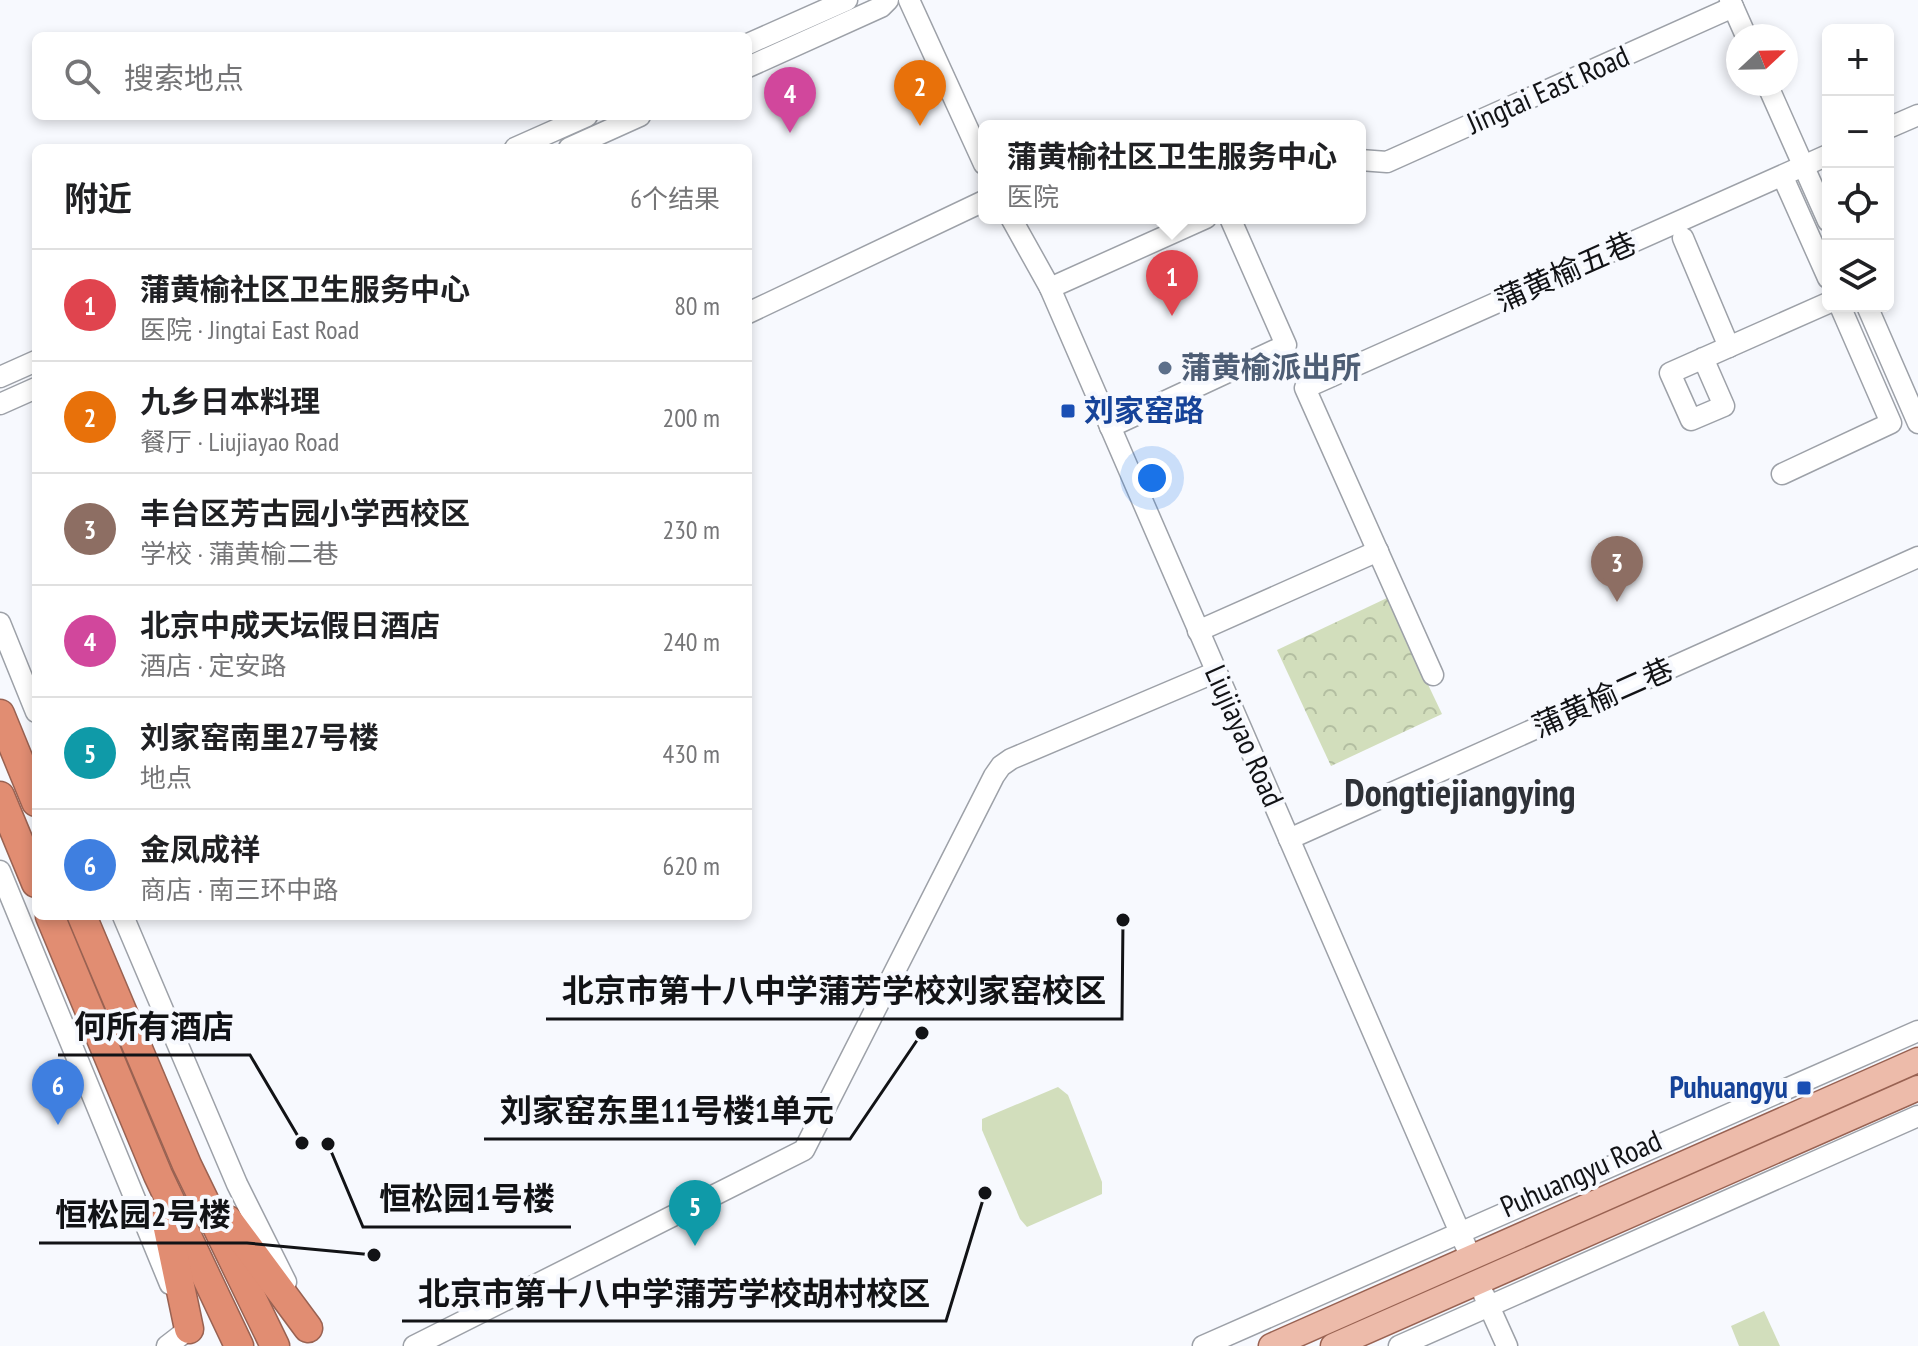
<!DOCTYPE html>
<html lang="zh">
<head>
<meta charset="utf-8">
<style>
	:root { --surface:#fff; --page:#f6f6f6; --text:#202124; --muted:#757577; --line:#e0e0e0; --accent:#2563eb }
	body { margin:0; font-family:"PT Sans Narrow","Noto Sans SC",sans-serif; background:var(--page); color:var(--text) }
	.controls { position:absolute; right:24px; top:24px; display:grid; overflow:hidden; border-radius:12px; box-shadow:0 4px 12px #0003 }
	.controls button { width:72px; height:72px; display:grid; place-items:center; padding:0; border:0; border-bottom:2px solid var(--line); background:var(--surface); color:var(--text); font:40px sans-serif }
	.compass { position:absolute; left:1726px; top:24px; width:72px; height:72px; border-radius:50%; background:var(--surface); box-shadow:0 4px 12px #0003; rotate:68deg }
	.you { position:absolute; left:1152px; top:478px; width:28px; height:28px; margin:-20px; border:6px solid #fff; border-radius:50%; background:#1a73e8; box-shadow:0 0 0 12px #1a73e833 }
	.badge { display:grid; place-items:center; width:52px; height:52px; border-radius:50%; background:var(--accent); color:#fff; font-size:26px; font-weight:700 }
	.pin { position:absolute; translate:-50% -66px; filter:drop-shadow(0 2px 4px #0008) }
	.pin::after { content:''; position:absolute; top:42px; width:28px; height:24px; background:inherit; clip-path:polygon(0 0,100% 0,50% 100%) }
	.popup { position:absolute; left:978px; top:120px; width:388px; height:104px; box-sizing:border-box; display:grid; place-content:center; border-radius:12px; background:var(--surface); filter:drop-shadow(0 2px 6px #0005); font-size:26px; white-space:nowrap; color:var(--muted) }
	.popup b { font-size:30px; color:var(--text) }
	.popup::after { content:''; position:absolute; left:50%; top:100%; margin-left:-16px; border:16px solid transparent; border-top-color:var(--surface) }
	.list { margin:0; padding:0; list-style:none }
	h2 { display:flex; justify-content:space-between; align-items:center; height:104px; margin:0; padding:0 32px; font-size:34px }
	h2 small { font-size:26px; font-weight:400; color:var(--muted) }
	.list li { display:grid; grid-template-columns:52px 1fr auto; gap:24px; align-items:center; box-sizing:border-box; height:112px; padding:0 32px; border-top:2px solid var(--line) }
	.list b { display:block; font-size:30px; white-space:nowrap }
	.list p { margin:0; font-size:26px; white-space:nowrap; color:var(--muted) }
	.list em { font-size:26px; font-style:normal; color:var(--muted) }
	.icon { flex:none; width:44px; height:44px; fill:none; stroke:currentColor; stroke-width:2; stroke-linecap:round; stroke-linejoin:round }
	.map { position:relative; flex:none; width:1918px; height:1346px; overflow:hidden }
	.search { position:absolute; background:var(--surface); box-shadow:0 4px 12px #0003; left:32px; top:32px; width:720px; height:88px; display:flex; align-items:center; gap:20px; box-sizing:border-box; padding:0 28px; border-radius:12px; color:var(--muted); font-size:30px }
	.panel { position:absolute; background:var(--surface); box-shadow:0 4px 12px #0003; left:32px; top:144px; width:720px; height:776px; border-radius:12px }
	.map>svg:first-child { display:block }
	.park { fill:url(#park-crowns) }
	.garden { fill:#d2debc }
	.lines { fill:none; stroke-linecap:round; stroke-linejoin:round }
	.minor-casing { stroke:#9da1a8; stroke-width:23 }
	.major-casing { stroke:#996252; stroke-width:27 }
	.highway-casing { stroke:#996252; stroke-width:31 }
	.minor { stroke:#fff; stroke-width:20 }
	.major { stroke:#edbbaa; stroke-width:24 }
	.highway { stroke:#e18d72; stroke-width:28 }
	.service-dot { fill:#5c6f8a; stroke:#f7f9fe; stroke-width:3 }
	.transit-dot { fill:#1a4fb4; stroke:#f7f9fe; stroke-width:3 }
	.labels { text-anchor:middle; stroke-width:8; stroke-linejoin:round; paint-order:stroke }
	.street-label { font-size:30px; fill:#121316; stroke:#f7f9fe }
	.service-label { font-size:30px; font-weight:bold; fill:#4e5e75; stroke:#f7f9fe; text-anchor:start }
	.transit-label { font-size:30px; font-weight:bold; fill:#164399; stroke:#f7f9fe; text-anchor:start }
	.district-label { font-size:38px; font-weight:bold; fill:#2e3137; stroke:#f7f9fe }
	.leader { fill:none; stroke:#121316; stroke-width:3 }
	.callout-dot { fill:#121316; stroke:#f7f9fe; stroke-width:3 }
	.callout-label { font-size:32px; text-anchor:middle; font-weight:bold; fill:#121316; stroke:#f7f9fe; stroke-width:8; stroke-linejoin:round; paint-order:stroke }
</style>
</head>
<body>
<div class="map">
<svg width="1918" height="1346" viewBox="0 0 1918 1346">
	<defs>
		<pattern id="park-crowns" width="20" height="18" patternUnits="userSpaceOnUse" patternTransform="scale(2)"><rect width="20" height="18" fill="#d2debc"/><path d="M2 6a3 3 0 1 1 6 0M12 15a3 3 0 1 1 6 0" fill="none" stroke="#b3bea1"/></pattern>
	</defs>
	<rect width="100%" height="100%" fill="#f7f9fe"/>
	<!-- park -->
	<path class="park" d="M1387 598 1442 714 1331 766 1277 650Z"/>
	<!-- garden -->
	<g class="garden">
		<path d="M1058 1087 1068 1095 1102 1182V1194L1027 1227 1020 1219 982 1130V1119Z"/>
		<path d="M1764 1311 1780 1346H1739L1731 1326Z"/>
	</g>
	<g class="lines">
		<!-- minor casing -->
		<g class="minor-casing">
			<g id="minor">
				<path d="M909 0 984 164"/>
				<path d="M1730 0 1746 36"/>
				<path d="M748 44 847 0"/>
				<path d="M748 67 881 7 888 0"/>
				<path d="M1767 84 1828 221"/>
				<path d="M1888 128 1918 115"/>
				<path d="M515 148 587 116"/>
				<path d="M569 148 640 116"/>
				<path d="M1360 160 1387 162 1733 7"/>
				<path d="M1786 184 1828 278"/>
				<path d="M1011 218 1050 288 1471 1258"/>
				<path d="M1683 238 1729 347"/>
				<path d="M1050 288 1206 218"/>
				<path d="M1867 306 1918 423"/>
				<path d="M748 313 984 201"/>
				<path d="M1703 358 1724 406 1691 420 1670 373 1828 303"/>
				<path d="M0 377 36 361"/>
				<path d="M0 404 36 388"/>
				<path d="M1110 427 1286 345 1230 218"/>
				<path d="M1782 474 1891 423 1840 306"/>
				<path d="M0 623 36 712"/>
				<path d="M1198 631 1378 551"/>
				<path d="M1433 675 1305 388 1828 155"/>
				<path d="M1289 839 1918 557"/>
				<path d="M0 871 170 1284"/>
				<path d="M123 916 237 1184 286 1282"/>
				<path d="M1484 1295 1507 1346"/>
				<path d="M167 1346 189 1329"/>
				<path d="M414 1346 804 1150 994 776 1001 766 1011 759 1216 672"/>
				<path d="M1203 1346 1918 1031"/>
				<path d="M1399 1346 1918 1116"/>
			</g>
		</g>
		<!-- major casing -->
		<g class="major-casing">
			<g id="major">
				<path d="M1271 1346 1918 1060"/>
				<path d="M1333 1346 1918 1088"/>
			</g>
		</g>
		<!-- highway casing -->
		<g class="highway-casing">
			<g id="highway">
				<path d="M0 714 36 802"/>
				<path d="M0 796 36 883"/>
				<path d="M50 916 158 1175 239 1346"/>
				<path d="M82 916 187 1165 275 1346"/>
				<path d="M166 1219 189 1329"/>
				<path d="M228 1220 308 1328"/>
			</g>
		</g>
		<!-- minor -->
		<use href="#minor" class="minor"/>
		<!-- major -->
		<use href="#major" class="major"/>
		<!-- highway -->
		<use href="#highway" class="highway"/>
	</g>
	<!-- markers -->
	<circle class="service-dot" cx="1165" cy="368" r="8"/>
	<g class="transit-dot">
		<rect x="1060" y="403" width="16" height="16" rx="4"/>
		<rect x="1796" y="1080" width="16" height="16" rx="4"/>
	</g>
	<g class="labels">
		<!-- street labels -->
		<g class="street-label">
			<text transform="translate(1548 90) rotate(-24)" y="10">Jingtai East Road</text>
			<text transform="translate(1566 272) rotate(-24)" y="10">蒲黄榆五巷</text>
			<text transform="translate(1603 698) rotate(-24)" y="10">蒲黄榆二巷</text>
			<text transform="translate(1244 736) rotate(66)" y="10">Liujiayao Road</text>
			<text transform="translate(1581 1174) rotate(-24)" y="10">Puhuangyu Road</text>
		</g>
		<!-- service labels -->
		<g class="service-label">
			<text x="1181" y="378">蒲黄榆派出所</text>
		</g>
		<!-- transit labels -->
		<g class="transit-label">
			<text x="1084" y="421">刘家窑路</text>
			<text x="1788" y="1098" text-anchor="end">Puhuangyu</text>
		</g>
		<!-- district labels -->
		<g class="district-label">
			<text x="1460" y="806">Dongtiejiangying</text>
		</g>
	</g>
	<!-- callouts -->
	<path class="leader" d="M1123 920L1122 1019H546M302 1143L250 1055H58M922 1033L850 1139H484M328 1144L363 1227H571M374 1255L247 1243H39M985 1193L946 1321H402"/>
	<g class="callout-dot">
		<circle cx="1123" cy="920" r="8"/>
		<circle cx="302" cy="1143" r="8"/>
		<circle cx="922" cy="1033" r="8"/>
		<circle cx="328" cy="1144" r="8"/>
		<circle cx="374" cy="1255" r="8"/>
		<circle cx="985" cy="1193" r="8"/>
	</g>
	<g class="callout-label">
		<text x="834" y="1002">北京市第十八中学蒲芳学校刘家窑校区</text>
		<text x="154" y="1038">何所有酒店</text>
		<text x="667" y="1122">刘家窑东里11号楼1单元</text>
		<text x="467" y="1210">恒松园1号楼</text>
		<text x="143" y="1226">恒松园2号楼</text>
		<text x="674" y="1305">北京市第十八中学蒲芳学校胡村校区</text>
	</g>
</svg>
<div class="controls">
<button>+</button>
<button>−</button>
<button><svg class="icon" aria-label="locate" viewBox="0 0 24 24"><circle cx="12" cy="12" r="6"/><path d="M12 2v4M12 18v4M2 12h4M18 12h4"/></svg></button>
<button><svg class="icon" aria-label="layers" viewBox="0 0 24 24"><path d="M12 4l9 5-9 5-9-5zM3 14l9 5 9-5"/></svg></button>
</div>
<svg class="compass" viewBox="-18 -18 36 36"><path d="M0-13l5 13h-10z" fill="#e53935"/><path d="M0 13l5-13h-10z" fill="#757577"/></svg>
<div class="you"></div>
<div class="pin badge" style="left:1172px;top:316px;background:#e0444e">1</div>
<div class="popup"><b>蒲黄榆社区卫生服务中心</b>医院</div>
<div class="pin badge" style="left:920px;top:126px;background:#e8710a">2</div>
<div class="pin badge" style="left:1617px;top:602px;background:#8d6e63">3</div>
<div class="pin badge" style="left:790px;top:133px;background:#d1479c">4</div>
<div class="pin badge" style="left:695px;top:1246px;background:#0f9aa8">5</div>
<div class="pin badge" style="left:58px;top:1125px;background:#3f7fe0">6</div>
<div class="search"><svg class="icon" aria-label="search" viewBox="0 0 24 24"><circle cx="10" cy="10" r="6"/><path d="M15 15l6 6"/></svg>搜索地点</div>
<section class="panel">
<h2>附近<small>6个结果</small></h2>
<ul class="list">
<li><span class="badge" style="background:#e0444e">1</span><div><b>蒲黄榆社区卫生服务中心</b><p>医院 · Jingtai East Road</p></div><em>80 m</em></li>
<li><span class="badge" style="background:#e8710a">2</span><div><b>九乡日本料理</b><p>餐厅 · Liujiayao Road</p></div><em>200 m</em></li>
<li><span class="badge" style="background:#8d6e63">3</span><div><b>丰台区芳古园小学西校区</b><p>学校 · 蒲黄榆二巷</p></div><em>230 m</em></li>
<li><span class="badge" style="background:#d1479c">4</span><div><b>北京中成天坛假日酒店</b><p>酒店 · 定安路</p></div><em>240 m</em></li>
<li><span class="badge" style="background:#0f9aa8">5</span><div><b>刘家窑南里27号楼</b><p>地点</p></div><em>430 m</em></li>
<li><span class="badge" style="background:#3f7fe0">6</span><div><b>金凤成祥</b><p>商店 · 南三环中路</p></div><em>620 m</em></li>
</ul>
</section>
</div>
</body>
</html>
